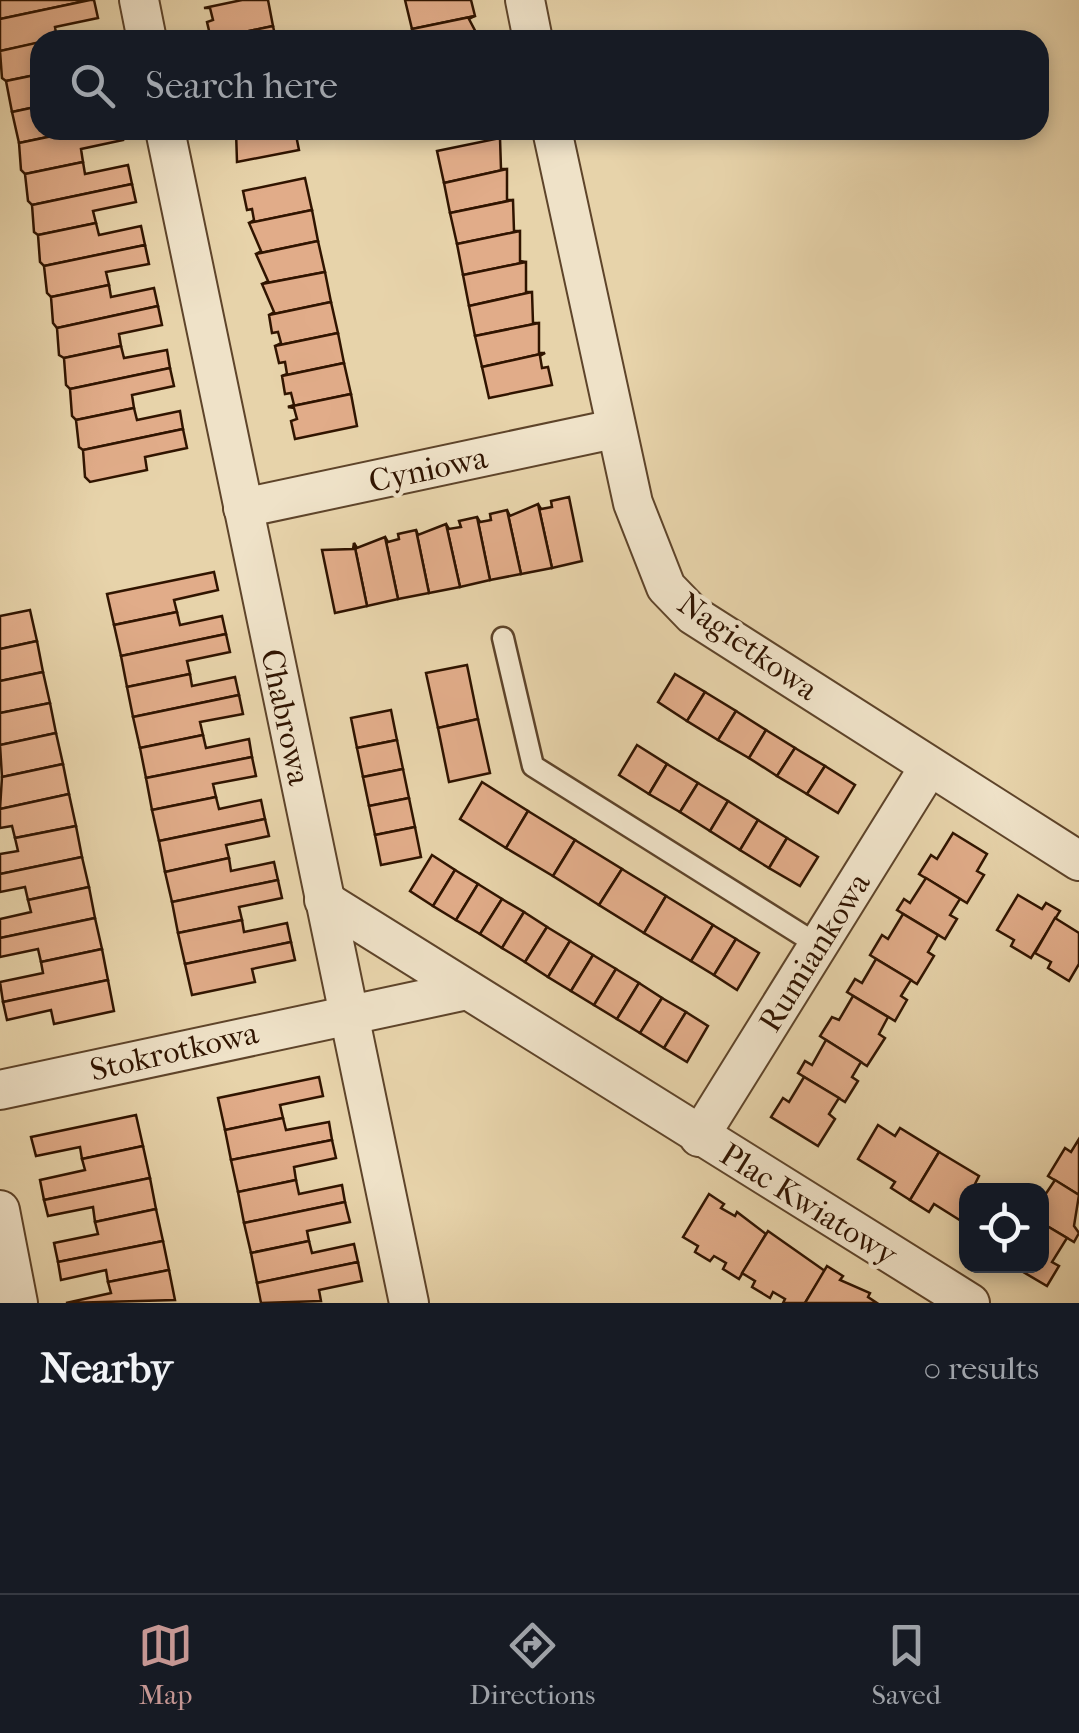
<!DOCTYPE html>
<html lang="en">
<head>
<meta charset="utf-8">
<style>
	:root { --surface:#171b24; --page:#20242c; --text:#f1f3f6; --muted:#9ea1a6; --line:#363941; --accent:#c59692 }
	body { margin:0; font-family:"IM FELL French Canon",serif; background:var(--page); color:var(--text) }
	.controls { position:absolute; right:30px; bottom:30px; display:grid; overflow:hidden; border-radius:20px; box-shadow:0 5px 15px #0003 }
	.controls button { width:90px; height:90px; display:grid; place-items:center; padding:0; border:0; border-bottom:2px solid var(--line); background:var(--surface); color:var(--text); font:50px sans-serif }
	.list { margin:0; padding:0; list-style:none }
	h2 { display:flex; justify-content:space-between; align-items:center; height:130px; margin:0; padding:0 40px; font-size:42px }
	h2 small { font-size:32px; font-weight:400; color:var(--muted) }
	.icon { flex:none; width:55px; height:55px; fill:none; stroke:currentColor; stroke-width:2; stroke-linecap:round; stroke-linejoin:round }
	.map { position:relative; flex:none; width:1079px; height:1303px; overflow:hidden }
	.search { position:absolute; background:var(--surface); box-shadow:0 5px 15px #0003; left:30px; right:30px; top:30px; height:110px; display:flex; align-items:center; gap:25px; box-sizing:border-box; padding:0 35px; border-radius:30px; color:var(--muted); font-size:38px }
	.sheet { height:290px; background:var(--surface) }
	nav { display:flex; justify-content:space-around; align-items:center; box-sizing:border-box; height:140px; border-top:2px solid var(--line); background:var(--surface); font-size:28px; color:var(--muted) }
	nav a { display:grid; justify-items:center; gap:5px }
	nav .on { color:var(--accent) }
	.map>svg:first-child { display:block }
	.building { fill:#e1ac89; stroke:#301400; stroke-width:2.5 }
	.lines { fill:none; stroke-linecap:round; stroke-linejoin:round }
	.service-casing { stroke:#5e442a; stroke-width:25 }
	.minor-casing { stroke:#5e442a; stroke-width:42 }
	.service { stroke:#efe2c8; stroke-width:20 }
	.minor { stroke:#efe2c8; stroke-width:38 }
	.labels { text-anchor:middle; stroke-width:9; stroke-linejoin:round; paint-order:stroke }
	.street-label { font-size:32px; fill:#301400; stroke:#efe2c8 }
</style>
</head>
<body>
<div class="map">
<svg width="1079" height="1303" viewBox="0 0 1079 1303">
	<rect width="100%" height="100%" fill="#e7d3aa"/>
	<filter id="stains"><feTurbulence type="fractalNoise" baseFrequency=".002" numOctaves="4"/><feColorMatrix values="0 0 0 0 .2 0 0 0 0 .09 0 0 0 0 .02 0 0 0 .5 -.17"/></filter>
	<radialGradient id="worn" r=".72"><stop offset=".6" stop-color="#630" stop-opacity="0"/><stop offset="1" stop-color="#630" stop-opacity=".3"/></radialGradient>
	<!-- building -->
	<g class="building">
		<path d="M0 0H90L0 19Z"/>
		<path d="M90 0H94L98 18 55 27 57 39 0 51V19Z"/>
		<path d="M242 0H268L273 26 211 39 207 22 213 20 210 8H204Z"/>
		<path d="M405 0H471L475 16 412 29Z"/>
		<path d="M475 16 469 19 480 40H414L412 29Z"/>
		<path d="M273 26 276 40H211V39Z"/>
		<path d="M40 42V74L6 81 2 78 0 51Z"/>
		<path d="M40 74V106L12 112 6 81Z"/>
		<path d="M40 106V130H81L19 143 12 112Z"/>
		<path d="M81 130H121L123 140 81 149 83 162 25 174 21 170 19 143Z"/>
		<path d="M295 130 299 150 237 162 236 131H230Z"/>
		<path d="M500 138 501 169H507L444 183 437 151Z"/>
		<path d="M83 162 85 174 128 165 132 184 32 205 28 201 25 174Z"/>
		<path d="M507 169V200H513L450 213 444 183Z"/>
		<path d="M305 178 312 210 249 223 254 220 252 209 247 210 243 191Z"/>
		<path d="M132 184 136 202 93 211 96 223 38 235 34 232 32 205Z"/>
		<path d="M513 200 514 231H520L457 244 450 213Z"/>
		<path d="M312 210 318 241 256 254 261 251 249 223Z"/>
		<path d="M96 223 99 235 141 226 145 245 44 266 40 262 38 235Z"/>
		<path d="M520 231V261L526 262 463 275 457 244Z"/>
		<path d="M318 241 325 272 262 284 268 281 256 254Z"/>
		<path d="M145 245 149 264 106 272 109 285 51 297 47 293 44 266Z"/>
		<path d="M526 262V292H532L469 306 463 275Z"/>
		<path d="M325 272 331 302 269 315 274 312 262 284Z"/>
		<path d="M109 285 111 297 154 288 158 306 57 328 53 323 51 297Z"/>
		<path d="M532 292 533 323H539L475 336 469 306Z"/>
		<path d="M331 302 338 333 275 346 281 343 278 332 272 333 269 315Z"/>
		<path d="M158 306 162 325 119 334 121 346 64 358 59 355 57 328Z"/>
		<path d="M539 323V353H545L482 367 475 336Z"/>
		<path d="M338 333 344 363 282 376 287 374 285 362 279 363 275 346Z"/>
		<path d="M121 346 124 358 167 350 170 368 70 389 66 385 64 358Z"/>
		<path d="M545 353 540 356 542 368 548 367 552 385 489 398 482 367Z"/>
		<path d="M344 363 351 394 288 407 294 405 291 393 285 394 282 376Z"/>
		<path d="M170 368 174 386 132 395 134 408 76 420 72 416 70 389Z"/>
		<path d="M351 394 357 426 295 439 291 421 297 419 294 408 288 407Z"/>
		<path d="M134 408 137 420 180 411 183 429 83 450 79 447 76 420Z"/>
		<path d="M183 429 187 448 145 457 147 470 90 482 85 477 83 450Z"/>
		<path d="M569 497 582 561 552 568 538 504 541 509 552 507 551 501Z"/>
		<path d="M538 504 552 568 521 574 507 510 510 516Z"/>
		<path d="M507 510 521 574 490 580 477 517 480 522 491 520 490 514Z"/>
		<path d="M477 517 490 580 460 587 446 524 449 529 461 527 459 521Z"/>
		<path d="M446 524 460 587 429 593 416 530 418 535Z"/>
		<path d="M416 530 429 593 398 599 385 537 388 542 399 539 398 534Z"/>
		<path d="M385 537 398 599 367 606 354 543 357 548Z"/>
		<path d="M354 543 367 606 335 613 322 550 353 549Z"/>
		<path d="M214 572 218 590 174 600 177 612 114 625 107 594Z"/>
		<path d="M30 610 37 641 0 649V616Z"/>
		<path d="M177 612 180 625 222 616 226 634 121 656 114 625Z"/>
		<path d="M226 634 230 652 187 661 190 674 127 687 121 656Z"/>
		<path d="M37 641 43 672 0 681V649Z"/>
		<path d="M467 665 478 719 438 728 426 673Z"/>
		<path d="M43 672 50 703 0 713V681Z"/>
		<path d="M190 674 192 686 235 677 239 695 133 717 127 687Z"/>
		<path d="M675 674 705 692 687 721 658 702Z"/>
		<path d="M705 692 736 711 718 740 687 721Z"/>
		<path d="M239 695 243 714 200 722 203 735 140 748 133 717Z"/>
		<path d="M50 703 56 733 0 745V713Z"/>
		<path d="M391 710 397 740 357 748 351 718Z"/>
		<path d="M736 711 766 730 749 758 718 740Z"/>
		<path d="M478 719 490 773 449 782 438 728Z"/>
		<path d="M766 730 795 748 777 776 749 758Z"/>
		<path d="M56 733 63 764 2 777 0 745Z"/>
		<path d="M203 735 206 748 249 739 252 757 146 778 140 748Z"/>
		<path d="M397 740 403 769 363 777 357 748Z"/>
		<path d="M637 745 667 764 649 794 619 775Z"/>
		<path d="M795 748 825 766 807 794 777 776Z"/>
		<path d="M252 757 256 776 213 784 216 797 152 810 146 778Z"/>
		<path d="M63 764 69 794 0 809 2 777Z"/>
		<path d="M667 764 698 783 680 812 649 794Z"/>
		<path d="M825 766 855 785 838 813 807 794Z"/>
		<path d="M403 769 409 798 369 806 363 777Z"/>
		<path d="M482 782 528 811 506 848 460 819Z"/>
		<path d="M698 783 728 801 710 831 680 812Z"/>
		<path d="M69 794 76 826 15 838 12 826 0 828V809Z"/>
		<path d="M216 797 219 809 261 800 265 819 159 841 152 810Z"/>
		<path d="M409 798 415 827 375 835 369 806Z"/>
		<path d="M728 801 758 820 740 850 710 831Z"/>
		<path d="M528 811 575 840 553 876 506 848Z"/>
		<path d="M265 819 269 836 226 845 229 858 165 872 159 841Z"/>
		<path d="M758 820 787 838 769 868 740 850Z"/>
		<path d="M76 826 82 857 0 874V854L18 851 15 838Z"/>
		<path d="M415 827 421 857 381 865 375 835Z"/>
		<path d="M953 833 987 854 977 871 984 875 967 903 919 874 931 855 937 859Z"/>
		<path d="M787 838 818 857 800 886 769 868Z"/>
		<path d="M575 840 622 869 599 905 553 876Z"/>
		<path d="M432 855 455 870 433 906 410 891Z"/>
		<path d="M82 857 89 887 28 900 25 887 0 892V874Z"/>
		<path d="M229 858 231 871 274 862 278 880 172 902 165 872Z"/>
		<path d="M622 869 666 896 644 933 599 905Z"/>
		<path d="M455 870 478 884 456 920 433 906Z"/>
		<path d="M926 878 960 899 950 915 957 919 945 939 897 910 904 899 910 903Z"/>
		<path d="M278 880 282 898 239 907 242 920 178 933 172 902Z"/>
		<path d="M478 884 502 899 480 934 456 920Z"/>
		<path d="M89 887 95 918 0 938V919L31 912 28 900Z"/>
		<path d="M1018 895 1042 909 1046 903 1060 911 1031 958 1011 946 1014 940 997 930Z"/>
		<path d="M666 896 713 925 691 961 644 933Z"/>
		<path d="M502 899 524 912 502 948 480 934Z"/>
		<path d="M524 912 547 927 525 962 502 948Z"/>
		<path d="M903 914 938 935 928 952 934 956 917 984 870 955 882 935 888 939Z"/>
		<path d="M95 918 102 949 41 962 38 949 0 957V938Z"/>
		<path d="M1055 918 1079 933V964L1069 981 1048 968 1051 962 1035 953Z"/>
		<path d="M242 920 244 932 287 923 291 942 185 964 178 933Z"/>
		<path d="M713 925 736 939 714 975 691 961Z"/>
		<path d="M547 927 570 941 548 977 525 962Z"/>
		<path d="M736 939 759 953 737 990 714 975Z"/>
		<path d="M570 941 593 955 571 991 548 977Z"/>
		<path d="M291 942 295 960 252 969 255 982 192 995 185 964Z"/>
		<path d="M102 949 108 980 3 1002 0 982 43 973 41 962Z"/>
		<path d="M593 955 616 969 594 1005 571 991Z"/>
		<path d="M876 959 911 980 901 996 907 1000 895 1021 847 992 855 979 862 983Z"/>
		<path d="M616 969 639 983 617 1019 594 1005Z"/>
		<path d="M108 980 114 1011 54 1024 51 1010 7 1020 3 1002Z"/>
		<path d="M639 983 662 998 640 1033 617 1019Z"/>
		<path d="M853 996 888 1017 879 1034 885 1038 867 1066 820 1036 832 1017 839 1020Z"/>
		<path d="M662 998 686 1012 664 1048 640 1033Z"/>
		<path d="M686 1012 708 1026 687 1062 664 1048Z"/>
		<path d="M826 1040 861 1062 852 1077 858 1081 845 1102 798 1073 805 1061 812 1065Z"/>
		<path d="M319 1077 323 1096 280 1105 283 1118 225 1130 218 1098Z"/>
		<path d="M804 1077 839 1098 829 1114 835 1119 818 1146 771 1117 783 1098 789 1102Z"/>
		<path d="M136 1115 143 1146 82 1159 80 1147 36 1156 31 1137Z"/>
		<path d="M283 1118 286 1130 329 1122 332 1140 231 1160 225 1130Z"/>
		<path d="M878 1125 895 1136 900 1128 939 1152 910 1200 891 1188 895 1182 858 1159Z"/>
		<path d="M1079 1139V1195L1048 1176 1065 1148 1071 1152Z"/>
		<path d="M332 1140 336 1158 294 1167 296 1180 238 1192 231 1160Z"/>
		<path d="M143 1146 150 1178 44 1200 40 1180 85 1170 82 1159Z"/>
		<path d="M939 1152 979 1176 975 1184 986 1190H966V1224L934 1204 929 1212 910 1200Z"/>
		<path d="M150 1178 156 1209 95 1222 93 1207 48 1216 44 1200Z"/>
		<path d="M296 1180 299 1194 342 1185 345 1202 244 1223 238 1192Z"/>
		<path d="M1055 1180 1079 1195 1074 1226 1079 1233 1074 1242 1042 1223V1193L1045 1195Z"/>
		<path d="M709 1194 724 1204 721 1208 735 1216 737 1212 766 1234 739 1279 723 1269 726 1263 714 1256 710 1261 695 1252 698 1246 683 1237Z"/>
		<path d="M345 1202 350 1222 307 1231 309 1241 251 1253 244 1223Z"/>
		<path d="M156 1209 163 1241 58 1262 54 1243 98 1234 95 1222Z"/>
		<path d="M1042 1223 1067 1238 1052 1262 1059 1266 1047 1286 1013 1266H1042Z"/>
		<path d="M768 1231 825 1271 805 1303H783L785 1299 773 1292 770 1298 752 1287 755 1281 742 1273Z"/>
		<path d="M163 1241 169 1270 108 1282 106 1270 61 1280 58 1262Z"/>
		<path d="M309 1241 312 1253 354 1244 358 1262 257 1283 251 1253Z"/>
		<path d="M358 1262 362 1281 319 1290 321 1301 261 1303 257 1283Z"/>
		<path d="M827 1266 843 1276 840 1280 870 1293 868 1297 877 1303H805Z"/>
		<path d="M169 1270 175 1300 66 1303 111 1293 108 1282Z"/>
	</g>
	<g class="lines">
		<!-- service casing -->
		<g class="service-casing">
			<path id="service" d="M503 638 533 766 818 945"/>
		</g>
		<!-- minor casing -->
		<g class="minor-casing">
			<g id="minor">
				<path d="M139 0 147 40"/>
				<path d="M525 0 533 40"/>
				<path d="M165 130 409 1303"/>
				<path d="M552 130 633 503 666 587 693 615 1079 861"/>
				<path d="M243 508 614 429"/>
				<path d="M324 900 970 1303"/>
				<path d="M0 1090 467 990"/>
				<path d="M699 1137 929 767"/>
				<path d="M0 1210 18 1303"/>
			</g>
		</g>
		<!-- service -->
		<use href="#service" class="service"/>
		<!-- minor -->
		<use href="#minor" class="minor"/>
	</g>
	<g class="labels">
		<!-- street labels -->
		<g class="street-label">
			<text transform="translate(428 469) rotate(-12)" y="11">Cyniowa</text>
			<text transform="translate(748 646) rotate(35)" y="11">Nagietkowa</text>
			<text transform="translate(286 717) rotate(78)" y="11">Chabrowa</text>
			<text transform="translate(814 952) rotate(-58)" y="11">Rumiankowa</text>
			<text transform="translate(174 1051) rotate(-13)" y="11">Stokrotkowa</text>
			<text transform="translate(809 1204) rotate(32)" y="11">Plac Kwiatowy</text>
		</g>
	</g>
	<rect width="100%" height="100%" filter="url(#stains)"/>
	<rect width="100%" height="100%" fill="url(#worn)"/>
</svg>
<div class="controls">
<button><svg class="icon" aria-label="locate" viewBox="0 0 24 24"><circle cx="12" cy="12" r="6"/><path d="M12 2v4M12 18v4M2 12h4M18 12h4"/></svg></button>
</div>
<div class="search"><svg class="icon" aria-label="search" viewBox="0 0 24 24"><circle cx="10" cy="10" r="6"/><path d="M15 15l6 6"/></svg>Search here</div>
</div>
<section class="sheet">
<h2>Nearby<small>0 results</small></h2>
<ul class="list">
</ul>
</section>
<nav>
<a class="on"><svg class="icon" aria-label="map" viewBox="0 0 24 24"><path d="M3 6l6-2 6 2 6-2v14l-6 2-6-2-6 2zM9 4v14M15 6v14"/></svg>Map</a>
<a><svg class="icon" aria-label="directions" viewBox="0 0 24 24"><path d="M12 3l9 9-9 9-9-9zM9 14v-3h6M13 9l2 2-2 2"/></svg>Directions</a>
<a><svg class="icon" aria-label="saved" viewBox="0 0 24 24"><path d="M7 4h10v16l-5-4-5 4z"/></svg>Saved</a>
</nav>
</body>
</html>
